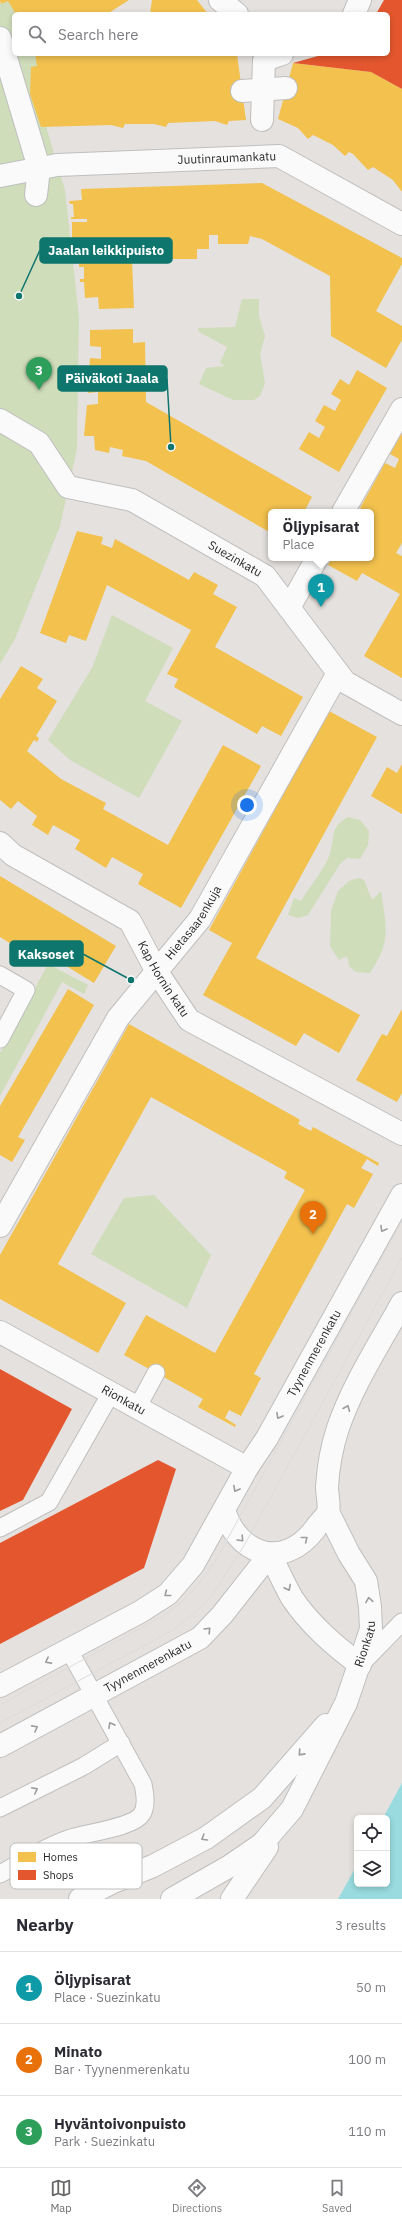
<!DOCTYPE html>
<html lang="en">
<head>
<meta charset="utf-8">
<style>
	:root { --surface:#fff; --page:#f7f7f7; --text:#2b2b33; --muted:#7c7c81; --line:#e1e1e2; --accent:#6a6968 }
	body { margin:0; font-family:"IBM Plex Sans",sans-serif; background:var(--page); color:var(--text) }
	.controls { position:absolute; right:12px; bottom:12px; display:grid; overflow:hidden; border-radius:6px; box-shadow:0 2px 6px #0003 }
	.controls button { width:36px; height:36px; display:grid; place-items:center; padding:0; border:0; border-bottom:1px solid var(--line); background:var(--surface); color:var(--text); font:20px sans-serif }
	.you { position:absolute; left:247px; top:805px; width:14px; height:14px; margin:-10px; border:3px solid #fff; border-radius:50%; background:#1a73e8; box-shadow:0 0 0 6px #1a73e833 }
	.badge { display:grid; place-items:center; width:26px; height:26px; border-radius:50%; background:var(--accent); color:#fff; font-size:13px; font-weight:700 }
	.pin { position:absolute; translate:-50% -33px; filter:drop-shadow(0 1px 2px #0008) }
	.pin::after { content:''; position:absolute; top:21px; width:14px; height:12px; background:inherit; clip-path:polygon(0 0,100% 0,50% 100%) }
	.popup { position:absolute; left:268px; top:509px; width:106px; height:52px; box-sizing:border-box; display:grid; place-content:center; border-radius:6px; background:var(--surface); filter:drop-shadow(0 1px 3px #0005); font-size:13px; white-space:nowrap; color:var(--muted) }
	.popup b { font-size:15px; color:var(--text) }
	.popup::after { content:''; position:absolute; left:50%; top:100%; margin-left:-8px; border:8px solid transparent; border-top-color:var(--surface) }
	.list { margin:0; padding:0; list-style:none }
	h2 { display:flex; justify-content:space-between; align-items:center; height:52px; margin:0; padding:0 16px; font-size:17px }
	h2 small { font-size:13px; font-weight:400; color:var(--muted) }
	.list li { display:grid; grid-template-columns:26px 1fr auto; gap:12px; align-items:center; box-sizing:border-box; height:72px; padding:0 16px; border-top:1px solid var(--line) }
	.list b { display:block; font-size:15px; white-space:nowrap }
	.list p { margin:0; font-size:13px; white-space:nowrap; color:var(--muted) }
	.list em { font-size:13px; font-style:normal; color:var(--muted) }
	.icon { flex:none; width:22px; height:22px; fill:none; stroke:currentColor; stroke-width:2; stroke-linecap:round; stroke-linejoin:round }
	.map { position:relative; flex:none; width:402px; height:1899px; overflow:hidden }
	.search { position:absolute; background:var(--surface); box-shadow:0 2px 6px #0003; left:12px; right:12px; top:12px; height:44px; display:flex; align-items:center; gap:10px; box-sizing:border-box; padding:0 14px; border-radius:6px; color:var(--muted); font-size:15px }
	.sheet { height:268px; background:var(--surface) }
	nav { display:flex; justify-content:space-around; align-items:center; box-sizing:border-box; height:56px; border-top:1px solid var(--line); background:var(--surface); font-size:11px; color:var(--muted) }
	nav a { display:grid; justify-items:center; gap:2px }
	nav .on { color:var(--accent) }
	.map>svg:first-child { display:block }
	.green { fill:#cfddba }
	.water { fill:#99dbdf }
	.homes { fill:#f2c14e }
	.shops { fill:#e4572e }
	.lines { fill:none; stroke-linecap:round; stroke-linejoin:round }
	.lane-casing { stroke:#bfbfbf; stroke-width:19 }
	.street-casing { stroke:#bfbfbf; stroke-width:24 }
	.secondary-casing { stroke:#bfbfbf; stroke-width:24 }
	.lane { stroke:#fbfafa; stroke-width:17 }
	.street { stroke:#fbfafa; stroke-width:22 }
	.secondary { stroke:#fbfafa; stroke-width:22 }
	.tram { stroke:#dcdcdd; stroke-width:1 }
	.oneway { stroke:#9c9c9c }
	.labels { text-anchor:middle; stroke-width:4; stroke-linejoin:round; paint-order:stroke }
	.street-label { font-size:12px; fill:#282828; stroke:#fff }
	.key { fill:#fff; stroke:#bebebe; stroke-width:1 }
	.key-label { font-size:11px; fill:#282828 }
	.leader { fill:none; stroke:#0f766e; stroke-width:1.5 }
	.callout-dot { fill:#0f766e; stroke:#fff; stroke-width:1.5 }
	.callout { fill:#0f766e; stroke:#0f766e; stroke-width:1.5 }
	.callout-label { font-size:13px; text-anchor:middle; font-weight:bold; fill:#fff }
</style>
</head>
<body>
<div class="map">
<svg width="402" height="1899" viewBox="0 0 402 1899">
	<rect width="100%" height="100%" fill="#e5e1de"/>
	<!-- green -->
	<g class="green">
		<path d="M0 1 1 4 8 1 91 14H14V54H35L47 130 65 190 79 317 77 449 60 526 15 639 0 664Z"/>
		<path d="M242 299H259V316L265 336 260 354 265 383 260 396 254 400H233L199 384 206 368 225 366 220 363 227 347 199 332 198 328 235 327Z"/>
		<path d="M112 615 173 648 145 701 182 721 139 798 70 760 48 740 92 668Z"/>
		<path d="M348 817 360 820 369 831 368 845 360 859 347 858 340 864 308 915 298 918 288 915 294 898 301 901C308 889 327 866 330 853 336 836 328 829 348 817Z"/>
		<path d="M359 878 364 880 372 900 381 891C386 928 392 940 370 973L356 972 349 966 347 956 339 960 330 946 331 911 338 891 349 881Z"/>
		<path d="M48 964 88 985 84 994 62 982 0 1096V1053Z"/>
		<path d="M154 1195 211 1255 187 1308 91 1254 124 1198Z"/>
	</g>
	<!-- water -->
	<path class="water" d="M402 1783V1899H338L357 1865V1884H387V1818H383Z"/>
	<!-- homes -->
	<g class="homes">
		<path d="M0 0H129L107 14H16L8 1 1 4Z"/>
		<path d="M152 0H197L208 14H150Z"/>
		<path d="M35 54H237L246 120 229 121 227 125 215 121 168 123 166 127 154 124H125L123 128 111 125 41 127 30 94 31 67 37 66Z"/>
		<path d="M293 63 371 72 402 89V192L393 180 373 167 368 170 353 154 349 152 345 156 333 145 313 135 308 139 298 128 278 119Z"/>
		<path d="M262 183 402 258V264L376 311 402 326V340L386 368 331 336 330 276 262 239 250 236 248 244H218V235H209V249H197V259H170V251H160V260H132L134 308 99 309 98 297 85 298 84 282H80V279H84V267H79V263H91V251L72 252V222H87V219H71V217H74L73 204H70L69 201 82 200 81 189Z"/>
		<path d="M133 329V343L145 342 146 402 312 497 304 512H271V533L146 461 122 456 123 450 110 447 109 453 95 450 94 436H84L87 405 98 404V392L88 393 90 358 101 359V347L90 346V330Z"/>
		<path d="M357 370 387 388 339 472 299 449 309 432 319 438 325 427 315 421 324 405 335 411 341 400 331 394 340 379 349 385Z"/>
		<path d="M402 433V543L396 553 402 556V678L364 656 400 594 362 573 357 581 328 565 332 558H371V512L360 508 385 463 395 468 399 459 390 454Z"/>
		<path d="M77 531 103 537 101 544 112 548 115 539 189 580 194 572 218 585 213 594 237 607 215 647 303 697 281 736 262 726 257 734 174 687 178 679 167 674 191 630 107 585 86 641 69 635 66 643 40 633Z"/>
		<path d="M21 666 43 679 37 688 57 701 36 736 39 738 37 742 34 740 27 751 61 779 106 803 103 809 168 845 223 745 261 766 181 908 138 884 143 874 112 857 106 868 75 849 80 840 53 825 48 835 32 825 37 816 18 801 11 809 0 800V699Z"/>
		<path d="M329 711 377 737 256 958 360 1015 339 1053 304 1033 296 1046 203 995 232 943 209 930Z"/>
		<path d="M402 764V814L371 796 387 767 397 773Z"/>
		<path d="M0 876 116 946 94 983 45 953 40 962 0 937Z"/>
		<path d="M68 989 94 1005 18 1137 25 1140 12 1162 0 1155V1106Z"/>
		<path d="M402 1009V1093L397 1102 356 1080 382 1034 387 1036Z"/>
		<path d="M129 1024 297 1118 300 1120 298 1124 311 1131 313 1127 379 1163 378 1166 367 1159 361 1168 373 1174 354 1208 347 1204 272 1341 254 1374 261 1378 241 1416 229 1410 225 1418 236 1425 235 1427 198 1407 203 1399 124 1355 146 1315 215 1353 305 1190 284 1178 287 1172 151 1097 58 1264 126 1303 98 1353 0 1299V1255Z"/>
	</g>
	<!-- shops -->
	<g class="shops">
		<path d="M384 0H402V89L371 72 293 63 325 54H388V14H376Z"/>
		<path d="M0 1369 72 1409 23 1500 0 1511Z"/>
		<path d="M158 1460 176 1469 144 1568 0 1644V1543Z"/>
	</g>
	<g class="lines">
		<!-- lane casing -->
		<g class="lane-casing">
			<g id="lane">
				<path d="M0 975 26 990 0 1039"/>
				<path d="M137 1408 156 1373"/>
				<path d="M0 1528 49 1502 111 1393"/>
				<path d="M360 1665 402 1622"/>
				<path d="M0 1808 84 1766 121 1743"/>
				<path d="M0 1874C22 1862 44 1847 68 1839 84 1833 133 1828 142 1814 147 1806 145 1793 143 1784L69 1650"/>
			</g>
		</g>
		<!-- street casing -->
		<g class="street-casing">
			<g id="street">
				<path d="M220 0 237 14"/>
				<path d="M354 14 360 0"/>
				<path d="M0 38 39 168 36 195"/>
				<path d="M242 91 286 88"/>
				<path d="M262 120 264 60 282 54"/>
				<path id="s1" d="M0 176 57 165 279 156 402 224"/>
				<path id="s2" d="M0 420 39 443 68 487 132 500 265 576 345 682 402 714"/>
				<path d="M343 512 402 409"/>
				<path d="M289 608 317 558"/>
				<path id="s3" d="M0 843 13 855 130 921 157 972 189 1020 402 1134"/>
				<path id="s4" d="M0 1226 118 1018 200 919 338 673"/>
				<path id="s5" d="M0 1332 247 1468"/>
				<path d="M270 1554C277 1568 284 1584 292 1598 310 1625 335 1646 360 1665"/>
				<path d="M80 1899 113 1882 153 1866 206 1838 262 1798 326 1725"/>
				<path id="s6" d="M172 1899 230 1866 262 1844 292 1809 346 1703 371 1629 370 1607 366 1581 349 1554 328 1512"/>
				<path d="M232 1899 267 1847"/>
			</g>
		</g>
		<!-- secondary casing -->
		<g class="secondary-casing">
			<g id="secondary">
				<path d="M224 1510C238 1556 284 1570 315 1529 318 1524 326 1517 328 1512 330 1505 327 1495 327 1487 328 1469 332 1446 338 1428 353 1384 380 1343 402 1303"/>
				<path id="s7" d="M0 1686 140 1612 168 1594 193 1565 247 1468 267 1438 402 1195"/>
				<path id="s8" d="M0 1746 200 1638 222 1615 270 1554"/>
			</g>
		</g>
		<!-- lane -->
		<use href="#lane" class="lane"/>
		<!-- street -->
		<use href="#street" class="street"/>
		<!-- secondary -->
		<use href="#secondary" class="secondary"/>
		<!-- tram -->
		<g class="tram">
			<path d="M0 1705 163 1616C186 1601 202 1582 217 1558L402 1221"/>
			<path d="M0 1723 173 1630 198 1610 213 1594 245 1544 402 1258"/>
		</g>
	</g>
	<!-- one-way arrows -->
	<defs><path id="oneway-chevron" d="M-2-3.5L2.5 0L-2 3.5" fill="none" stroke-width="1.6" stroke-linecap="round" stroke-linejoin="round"/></defs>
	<g class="oneway">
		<use href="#oneway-chevron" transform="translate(383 1229) rotate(119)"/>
		<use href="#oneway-chevron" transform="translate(347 1408) rotate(-67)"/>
		<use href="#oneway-chevron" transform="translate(279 1416) rotate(119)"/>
		<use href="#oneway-chevron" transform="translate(236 1489) rotate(119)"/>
		<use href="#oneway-chevron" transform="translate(241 1539) rotate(47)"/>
		<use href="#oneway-chevron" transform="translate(305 1539) rotate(-39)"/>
		<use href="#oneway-chevron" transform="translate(288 1588) rotate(63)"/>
		<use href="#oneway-chevron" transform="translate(167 1594) rotate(142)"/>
		<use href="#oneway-chevron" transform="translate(369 1600) rotate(-99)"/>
		<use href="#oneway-chevron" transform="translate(208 1630) rotate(-46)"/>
		<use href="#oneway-chevron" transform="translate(48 1661) rotate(152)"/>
		<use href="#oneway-chevron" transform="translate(111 1725) rotate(-119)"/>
		<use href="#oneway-chevron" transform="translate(35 1728) rotate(-28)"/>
		<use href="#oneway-chevron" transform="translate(301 1753) rotate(132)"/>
		<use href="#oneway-chevron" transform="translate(35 1790) rotate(-27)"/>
		<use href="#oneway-chevron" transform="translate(204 1838) rotate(149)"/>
	</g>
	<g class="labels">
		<!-- street labels -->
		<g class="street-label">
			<text dy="4" stroke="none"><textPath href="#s1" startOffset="228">Juutinraumankatu</textPath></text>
			<text dy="4" stroke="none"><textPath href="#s2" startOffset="282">Suezinkatu</textPath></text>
			<text dy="4" stroke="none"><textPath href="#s4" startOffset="361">Hietasaarenkuja</textPath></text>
			<text dy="4" stroke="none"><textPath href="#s3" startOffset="219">Kap Hornin katu</textPath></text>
			<text dy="4" stroke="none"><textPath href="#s7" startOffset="474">Tyynenmerenkatu</textPath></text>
			<text dy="4" stroke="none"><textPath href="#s5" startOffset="141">Rionkatu</textPath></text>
			<text dy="4" stroke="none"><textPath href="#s6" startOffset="333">Rionkatu</textPath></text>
			<text dy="4" stroke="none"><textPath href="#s8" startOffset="168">Tyynenmerenkatu</textPath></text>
		</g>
	</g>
	<!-- legend -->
	<rect x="10" y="1843" width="132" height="46" rx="6" class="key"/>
	<rect x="18" y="1852" width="18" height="10" fill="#f2c14e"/>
	<rect x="18" y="1870" width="18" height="10" fill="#e4572e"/>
	<g class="key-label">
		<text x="43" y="1861">Homes</text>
		<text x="43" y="1879">Shops</text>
	</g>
	<!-- callouts -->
	<path class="leader" d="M19 296L40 250M171 447L167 379M131 980L83 954"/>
	<g class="callout-dot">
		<circle cx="19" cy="296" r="4"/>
		<circle cx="171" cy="447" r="4"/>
		<circle cx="131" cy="980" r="4"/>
	</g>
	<g class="callout">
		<rect x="40" y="238" width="132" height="25" rx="4"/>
		<rect x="58" y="366" width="109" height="25" rx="4"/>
		<rect x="10" y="941" width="73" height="25" rx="4"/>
	</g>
	<g class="callout-label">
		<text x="106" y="255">Jaalan leikkipuisto</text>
		<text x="112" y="383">Päiväkoti Jaala</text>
		<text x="46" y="959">Kaksoset</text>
	</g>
</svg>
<div class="controls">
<button><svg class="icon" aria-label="locate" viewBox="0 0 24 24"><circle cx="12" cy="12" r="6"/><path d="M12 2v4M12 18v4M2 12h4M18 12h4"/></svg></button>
<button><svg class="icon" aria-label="layers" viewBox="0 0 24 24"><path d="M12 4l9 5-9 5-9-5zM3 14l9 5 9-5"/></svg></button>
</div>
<div class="you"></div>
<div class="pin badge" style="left:321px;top:607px;background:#0f9aa8">1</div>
<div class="popup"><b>Öljypisarat</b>Place</div>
<div class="pin badge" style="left:313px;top:1234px;background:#e8710a">2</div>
<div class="pin badge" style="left:39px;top:390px;background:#2e9e5b">3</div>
<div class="search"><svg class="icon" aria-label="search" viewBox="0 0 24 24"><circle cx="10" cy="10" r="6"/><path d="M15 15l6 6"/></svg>Search here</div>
</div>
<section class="sheet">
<h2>Nearby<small>3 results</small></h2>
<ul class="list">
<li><span class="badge" style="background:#0f9aa8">1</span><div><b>Öljypisarat</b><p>Place · Suezinkatu</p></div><em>50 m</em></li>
<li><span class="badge" style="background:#e8710a">2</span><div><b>Minato</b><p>Bar · Tyynenmerenkatu</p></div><em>100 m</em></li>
<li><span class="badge" style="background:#2e9e5b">3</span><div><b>Hyväntoivonpuisto</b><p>Park · Suezinkatu</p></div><em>110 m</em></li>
</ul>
</section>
<nav>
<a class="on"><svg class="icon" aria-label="map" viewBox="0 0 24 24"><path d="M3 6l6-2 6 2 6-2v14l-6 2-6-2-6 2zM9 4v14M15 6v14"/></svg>Map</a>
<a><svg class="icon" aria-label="directions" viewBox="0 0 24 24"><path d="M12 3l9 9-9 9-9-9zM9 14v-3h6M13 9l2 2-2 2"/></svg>Directions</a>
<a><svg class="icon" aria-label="saved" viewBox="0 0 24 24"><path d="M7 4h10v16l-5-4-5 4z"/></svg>Saved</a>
</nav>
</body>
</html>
